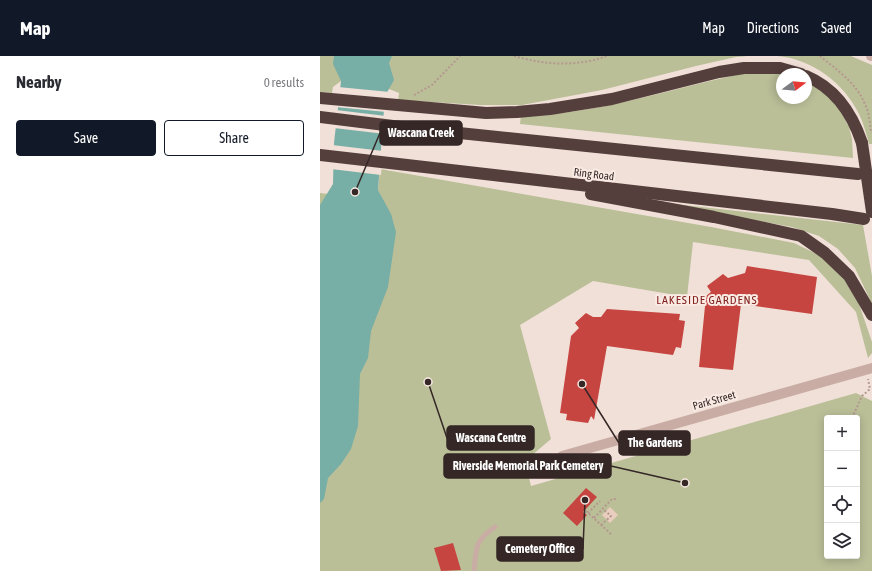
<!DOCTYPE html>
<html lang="en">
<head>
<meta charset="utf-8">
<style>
	:root { --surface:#fff; --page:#f7f7f7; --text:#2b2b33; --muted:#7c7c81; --line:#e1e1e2; --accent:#111827 }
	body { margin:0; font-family:"Asap Condensed",sans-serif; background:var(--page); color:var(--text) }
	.controls { position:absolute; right:12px; bottom:12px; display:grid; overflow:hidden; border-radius:4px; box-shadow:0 2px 10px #0003 }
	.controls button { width:36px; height:36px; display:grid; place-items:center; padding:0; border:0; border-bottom:1px solid var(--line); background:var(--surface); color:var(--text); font:20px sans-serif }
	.compass { position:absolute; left:456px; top:12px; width:36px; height:36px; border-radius:50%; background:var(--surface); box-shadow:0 2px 10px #0003; rotate:74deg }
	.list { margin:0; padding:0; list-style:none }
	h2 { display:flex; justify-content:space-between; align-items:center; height:52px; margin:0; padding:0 16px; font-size:17px }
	h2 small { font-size:13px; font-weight:400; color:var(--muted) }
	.actions { display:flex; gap:8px; padding:12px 16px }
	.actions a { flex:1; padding:9px 0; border:1px solid var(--accent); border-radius:4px; text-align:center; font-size:14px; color:var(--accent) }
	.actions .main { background:var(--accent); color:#fff }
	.icon { flex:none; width:22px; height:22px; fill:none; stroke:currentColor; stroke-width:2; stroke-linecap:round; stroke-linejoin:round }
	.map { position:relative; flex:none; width:552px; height:515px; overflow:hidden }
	header { display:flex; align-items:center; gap:24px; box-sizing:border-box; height:56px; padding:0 20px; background:var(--accent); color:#fff }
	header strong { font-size:19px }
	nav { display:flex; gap:22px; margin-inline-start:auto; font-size:14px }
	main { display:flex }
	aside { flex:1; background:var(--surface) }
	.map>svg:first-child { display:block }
	.green { fill:#babf98; fill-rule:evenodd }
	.plaza { fill:#e9cdbe }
	.water { fill:#77aea5 }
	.pier { fill:#f1e0d8 }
	.building { fill:#c64540 }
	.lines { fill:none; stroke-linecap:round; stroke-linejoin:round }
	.path { stroke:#b4978e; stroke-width:2; stroke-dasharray:2 2; stroke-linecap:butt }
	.service { stroke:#c9ada4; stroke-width:5 }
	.minor { stroke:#c9ada4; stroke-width:10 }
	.motorway { stroke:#553f3d; stroke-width:12 }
	.motorway-bridge { stroke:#553f3d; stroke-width:12 }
	.labels { text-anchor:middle; stroke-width:4; stroke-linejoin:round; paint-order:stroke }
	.street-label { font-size:11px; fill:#342726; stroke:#f9ebe4 }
	.neighbourhood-label { font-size:12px; letter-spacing:1px; fill:#83221f; stroke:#f9ebe4 }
	.leader { fill:none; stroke:#342726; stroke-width:1.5 }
	.callout-dot { fill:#342726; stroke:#f9ebe4; stroke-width:1.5 }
	.callout { fill:#342726; stroke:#342726; stroke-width:1.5 }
	.callout-label { font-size:12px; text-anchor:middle; font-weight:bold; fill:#fff }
</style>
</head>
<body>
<header>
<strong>Map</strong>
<nav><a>Map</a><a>Directions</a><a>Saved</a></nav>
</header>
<main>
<aside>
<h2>Nearby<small>0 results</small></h2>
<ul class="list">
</ul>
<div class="actions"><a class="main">Save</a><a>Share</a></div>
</aside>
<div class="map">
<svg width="552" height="515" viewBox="0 0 552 515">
	<rect width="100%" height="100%" fill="#f1e0d8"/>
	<!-- green -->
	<g class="green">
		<path d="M0 0H428L416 1 376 10 282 34 202 49H160L78 44 79 37 69 33 21 25 13 31 12 37 0 36Z"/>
		<path d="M457 0H531L552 9V88H549C546 78 544 68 539 58 524 27 492 3 457 0Z"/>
		<path d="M436 15 462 18V42H486V24L506 38 520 54 529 71 532 83 533 102 200 68 201 59C222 58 243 58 262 54 321 45 377 26 436 15Z"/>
		<path d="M60 113 391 171 474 187 499 199 522 219 539 248 552 286V297L548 302 536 256 489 204 373 186 367 241 273 225 200 269 231 383 205 405 211 430 536 337 552 345V515H0V137L63 144 58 134ZM507 362H537V500H507Z"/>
		<path d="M346 147 543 169 552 220V248L535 212 518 193 499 180 472 171 346 148Z"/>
	</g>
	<!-- plaza -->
	<path class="plaza" d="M290 451 298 459 290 467 282 459Z"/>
	<!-- water -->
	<path class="water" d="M14 0H72L69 7 74 24 65 40 58 134 71 158 76 176 68 231 51 275 48 302 40 318 38 370 31 393 21 408 8 422 4 443 0 447V149L13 128 14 87 21 25 13 8Z"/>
	<!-- pier -->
	<g class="pier">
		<path d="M18 31 70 36 67 40 66 56 16 51Z"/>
		<path d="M16 54 66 60 65 78 14 72Z"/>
		<path d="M12 89 63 95 61 119 11 113Z"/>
	</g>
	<!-- building -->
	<g class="building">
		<path d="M427 210 497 221 492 258 421 248 413 314 379 311 386 240 391 236 387 230 403 218 408 222 425 217Z"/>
		<path d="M287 253 360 258 359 264 365 265 361 292 356 291 353 299 287 290 274 364 271 360 268 367 246 364 247 358 240 357 251 280 259 272 255 267 266 257 273 261H281Z"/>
		<path d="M266 432 277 441 263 456 267 459 257 470 243 457Z"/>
		<path d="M133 487 141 514 121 515 114 492Z"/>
		<path d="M184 499 185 503 180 505 178 501Z"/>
	</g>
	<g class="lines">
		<!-- path -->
		<g class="path">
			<path d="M194 0C225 9 257 11 287 0"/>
			<path d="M500 0C516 13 536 27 544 46 549 55 550 67 551 77"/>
			<path d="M94 39 112 29 140 0"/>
			<path d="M532 362 542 340 550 333 548 323"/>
			<path d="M266 455 292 479"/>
			<path d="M268 457 280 445"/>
			<path d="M274 462 292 443H296"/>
			<path d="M281 469 291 460 283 453"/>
		</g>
		<!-- service -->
		<path class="service" d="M154 515C156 492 155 484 175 471"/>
		<!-- minor -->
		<g class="minor">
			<path d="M551 0H552"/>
			<path d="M242 400 552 312"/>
		</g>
		<!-- motorway -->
		<g class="motorway">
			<path d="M486 20C515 32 532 57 542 87"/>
			<path d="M0 42 166 57 197 56 230 53 292 43 399 16 424 12H460L481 18"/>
			<path d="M0 61 81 71 538 118"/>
			<path d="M0 99 512 158 544 163"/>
			<path d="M271 138 394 161 481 180 505 197 529 220 552 259"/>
		</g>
		<!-- motorway-bridge -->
		<path class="motorway-bridge" d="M542 87 552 156"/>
	</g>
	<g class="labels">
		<!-- street labels -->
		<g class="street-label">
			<text transform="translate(274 118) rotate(7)" y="4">Ring Road</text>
			<text transform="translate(394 344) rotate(-16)" y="4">Park Street</text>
		</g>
		<!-- neighbourhood labels -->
		<g class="neighbourhood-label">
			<text x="387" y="248">LAKESIDE GARDENS</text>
		</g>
	</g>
	<!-- callouts -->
	<path class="leader" d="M35 136L60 77M108 326L127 382M262 328L299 387M365 427L291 410M265 444L263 493"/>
	<g class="callout-dot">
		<circle cx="35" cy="136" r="4"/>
		<circle cx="108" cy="326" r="4"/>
		<circle cx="262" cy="328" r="4"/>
		<circle cx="365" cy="427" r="4"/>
		<circle cx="265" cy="444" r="4"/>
	</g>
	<g class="callout">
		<rect x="60" y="65" width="82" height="24" rx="4"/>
		<rect x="127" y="370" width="87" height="24" rx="4"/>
		<rect x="299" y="375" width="71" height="24" rx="4"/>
		<rect x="124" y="398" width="167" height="24" rx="4"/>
		<rect x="177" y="481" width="86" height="24" rx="4"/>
	</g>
	<g class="callout-label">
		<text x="101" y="81">Wascana Creek</text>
		<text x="171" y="386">Wascana Centre</text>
		<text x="335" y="391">The Gardens</text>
		<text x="208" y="414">Riverside Memorial Park Cemetery</text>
		<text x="220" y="497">Cemetery Office</text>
	</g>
</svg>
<div class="controls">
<button>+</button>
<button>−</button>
<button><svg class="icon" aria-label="locate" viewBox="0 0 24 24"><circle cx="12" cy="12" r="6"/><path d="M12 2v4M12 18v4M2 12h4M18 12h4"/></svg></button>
<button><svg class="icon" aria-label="layers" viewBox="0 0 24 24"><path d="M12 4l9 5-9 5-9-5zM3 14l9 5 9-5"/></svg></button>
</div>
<svg class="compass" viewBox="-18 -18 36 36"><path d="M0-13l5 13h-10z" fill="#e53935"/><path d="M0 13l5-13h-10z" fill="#7c7c81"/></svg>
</div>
</main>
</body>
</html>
